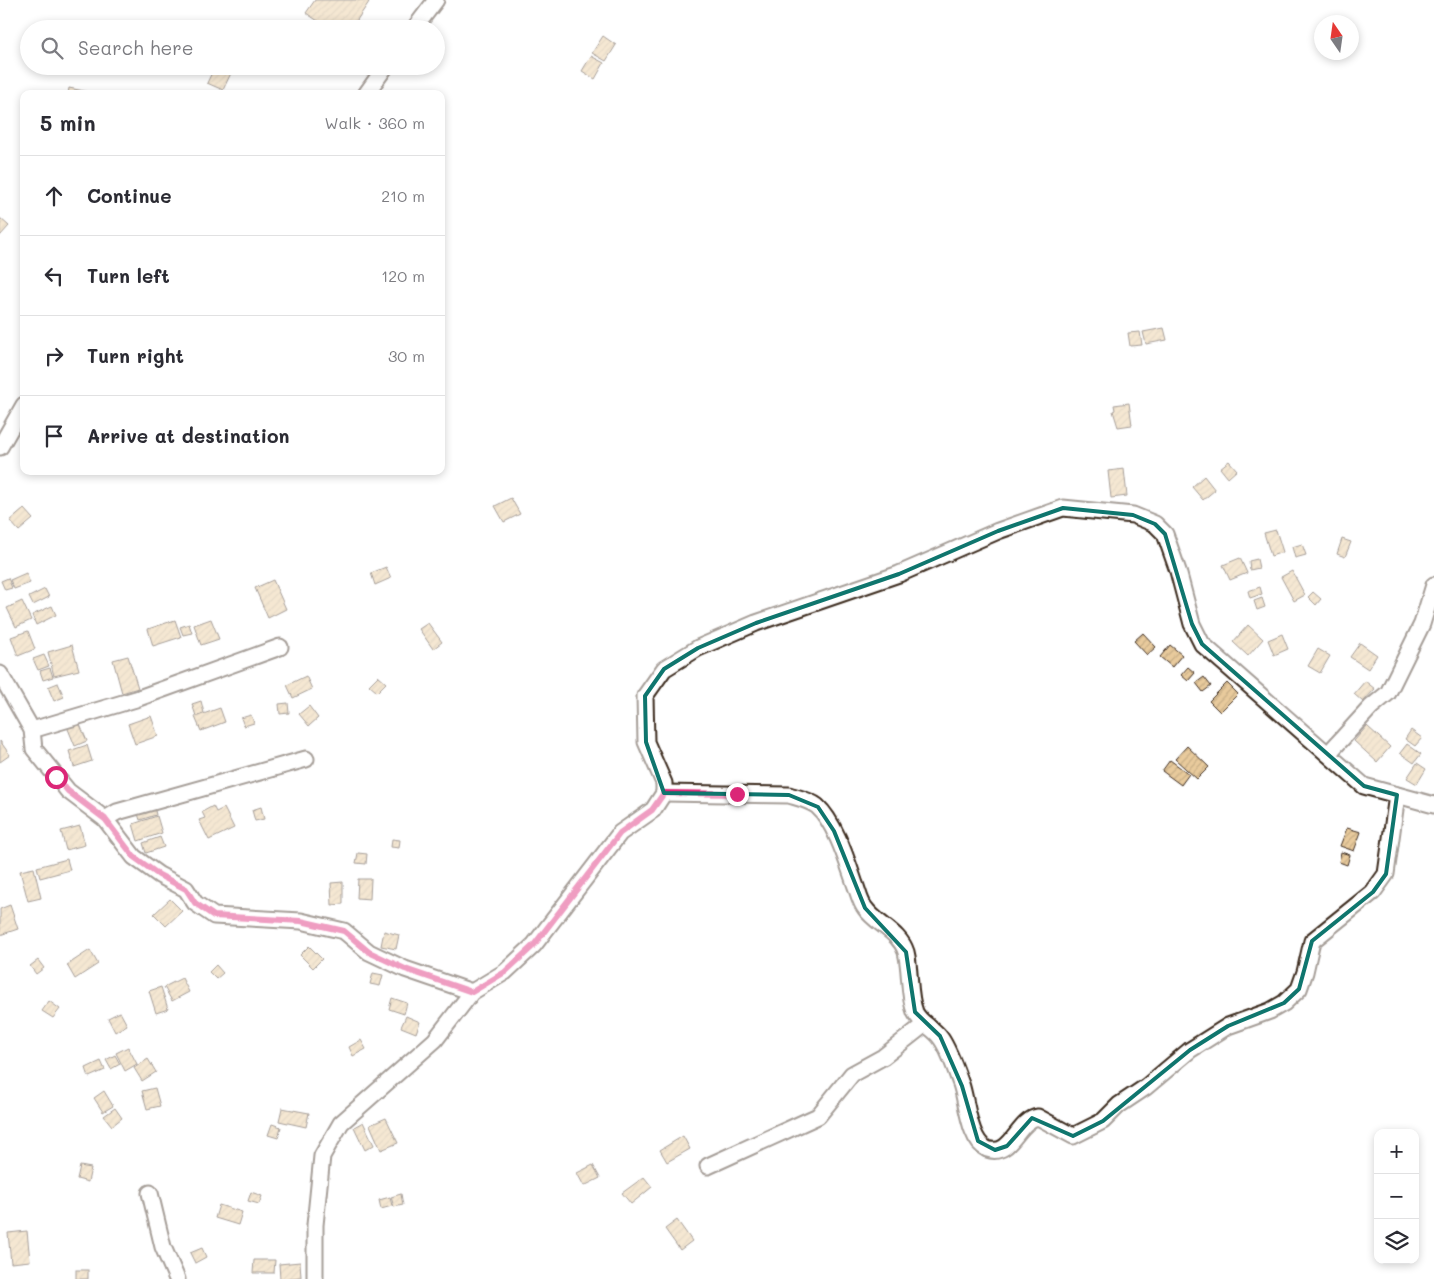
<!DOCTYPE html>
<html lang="en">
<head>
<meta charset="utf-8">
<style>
	:root { --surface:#fff; --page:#f7f7f7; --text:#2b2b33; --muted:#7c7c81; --line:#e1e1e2 }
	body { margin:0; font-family:Mali,sans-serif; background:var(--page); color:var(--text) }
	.controls { position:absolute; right:15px; bottom:15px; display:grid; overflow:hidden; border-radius:10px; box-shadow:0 2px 8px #0003 }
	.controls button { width:45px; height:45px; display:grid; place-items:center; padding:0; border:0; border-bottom:1px solid var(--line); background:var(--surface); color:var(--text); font:25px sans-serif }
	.compass { position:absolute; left:1314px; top:15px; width:45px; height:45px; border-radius:50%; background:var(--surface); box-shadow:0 2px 8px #0003; rotate:347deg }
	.stop { position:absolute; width:15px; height:15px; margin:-11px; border:4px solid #db2777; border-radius:50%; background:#fff }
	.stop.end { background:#db2777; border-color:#fff; box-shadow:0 1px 5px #0008 }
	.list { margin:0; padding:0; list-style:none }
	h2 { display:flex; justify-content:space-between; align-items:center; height:65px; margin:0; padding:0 20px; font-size:21px }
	h2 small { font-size:16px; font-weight:400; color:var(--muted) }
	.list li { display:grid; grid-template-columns:32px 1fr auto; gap:15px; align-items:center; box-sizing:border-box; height:80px; padding:0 20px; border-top:1px solid var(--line) }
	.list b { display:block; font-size:19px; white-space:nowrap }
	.list em { font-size:16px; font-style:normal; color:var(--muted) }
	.icon { flex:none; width:28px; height:28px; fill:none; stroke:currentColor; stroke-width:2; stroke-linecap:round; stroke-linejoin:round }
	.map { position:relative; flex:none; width:1434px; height:1279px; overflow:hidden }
	.search { position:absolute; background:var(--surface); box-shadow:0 2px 8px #0003; left:20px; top:20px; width:425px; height:55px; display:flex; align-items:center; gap:12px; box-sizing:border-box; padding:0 18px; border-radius:28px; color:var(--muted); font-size:19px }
	.panel { position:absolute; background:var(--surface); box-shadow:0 2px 8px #0003; left:20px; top:90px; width:425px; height:385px; border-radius:10px }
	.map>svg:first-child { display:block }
	.building { fill:url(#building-hatch); stroke:#3b2a1e }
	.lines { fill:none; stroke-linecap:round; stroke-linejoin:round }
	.street-casing { stroke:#3b2a1e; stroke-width:19 }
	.street { stroke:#fff; stroke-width:15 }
	.route { stroke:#db2777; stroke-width:6 }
	.marked { fill:none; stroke:#0f766e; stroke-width:4; stroke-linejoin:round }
</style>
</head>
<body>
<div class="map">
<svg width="1434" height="1279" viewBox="0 0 1434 1279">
	<defs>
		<pattern id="building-hatch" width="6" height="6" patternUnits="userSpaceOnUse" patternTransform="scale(1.25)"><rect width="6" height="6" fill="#e8ca9c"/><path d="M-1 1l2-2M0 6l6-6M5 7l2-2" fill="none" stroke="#c8ae86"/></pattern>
	</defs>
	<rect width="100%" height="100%" fill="#fff"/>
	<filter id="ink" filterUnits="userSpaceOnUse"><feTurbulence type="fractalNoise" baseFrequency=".02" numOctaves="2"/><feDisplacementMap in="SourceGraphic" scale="10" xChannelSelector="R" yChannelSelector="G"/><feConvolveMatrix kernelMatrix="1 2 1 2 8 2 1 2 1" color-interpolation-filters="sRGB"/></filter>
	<g filter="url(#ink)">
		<!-- building -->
		<g class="building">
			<path d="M315 0H366L369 2 351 29H336L326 22 324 25 306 13Z"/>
			<path d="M603 36 616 45 606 61 592 53Z"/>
			<path d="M591 56 604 63 595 79 582 71Z"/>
			<path d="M215 66 231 73 223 90 207 83Z"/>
			<path d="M69 88 99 94H68Z"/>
			<path d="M0 218 9 226 0 236Z"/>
			<path d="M1164 328 1167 340 1146 344 1143 332Z"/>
			<path d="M1140 332 1142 345 1130 346 1128 333Z"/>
			<path d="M1129 403 1132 425 1118 427 1113 411 1115 410 1114 405Z"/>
			<path d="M1229 461 1237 470 1228 478 1220 468Z"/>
			<path d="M1124 469 1127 496 1111 498 1108 471Z"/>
			<path d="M1204 476 1215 490 1203 500 1192 487Z"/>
			<path d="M511 498 520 514 504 522 495 506Z"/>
			<path d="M24 509 33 519 19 531 10 521Z"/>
			<path d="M1276 530 1283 552 1271 556 1264 533Z"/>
			<path d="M1342 539 1351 542 1345 557 1337 554Z"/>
			<path d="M1302 544 1306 555 1295 558 1292 547Z"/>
			<path d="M1240 558 1247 573 1230 580 1223 565Z"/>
			<path d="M1257 559 1259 568 1250 570 1249 561Z"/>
			<path d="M386 567 391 578 375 585 371 573Z"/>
			<path d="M1292 571 1305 595 1294 601 1281 577Z"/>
			<path d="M26 573 30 583 14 589 10 580Z"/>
			<path d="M8 578 12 588 5 590 1 581Z"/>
			<path d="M273 580 286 609 268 618 255 588Z"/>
			<path d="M1260 587 1262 594 1250 598 1248 591Z"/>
			<path d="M45 589 49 597 33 605 29 597Z"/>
			<path d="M1313 592 1321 599 1316 605 1308 597Z"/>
			<path d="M1262 598 1265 607 1257 610 1254 601Z"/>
			<path d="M22 601 31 620 16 627 7 608Z"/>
			<path d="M52 606 56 615 36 625 32 615Z"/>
			<path d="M211 619 219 639 201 645 194 625Z"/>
			<path d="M175 620 181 637 153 646 148 629Z"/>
			<path d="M428 623 442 642 433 649 419 629Z"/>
			<path d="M189 624 192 633 183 635 180 627Z"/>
			<path d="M1248 625 1263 639 1248 656 1233 642Z"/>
			<path d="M28 631 35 649 18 656 11 637Z"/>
			<path d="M1143 633 1156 647 1147 655 1134 641Z"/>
			<path d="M1282 634 1288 649 1274 655 1268 640Z"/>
			<path d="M1360 643 1377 655 1368 669 1350 657Z"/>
			<path d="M72 645 79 670 54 676 48 652Z"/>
			<path d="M1170 645 1182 655 1172 667 1160 657Z"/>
			<path d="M1318 649 1330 656 1320 673 1308 666Z"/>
			<path d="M44 655 49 666 38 670 33 659Z"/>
			<path d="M128 656 138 688 122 693 113 660Z"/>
			<path d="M1188 667 1195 673 1188 681 1181 675Z"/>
			<path d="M50 668 53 677 43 680 40 671Z"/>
			<path d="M306 676 312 689 293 698 287 685Z"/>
			<path d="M378 676 386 683 377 692 369 685Z"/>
			<path d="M1204 677 1211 686 1203 692 1196 683Z"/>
			<path d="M1365 681 1375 689 1363 702 1354 694Z"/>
			<path d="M58 683 64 697 54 701 48 687Z"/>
			<path d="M1227 683 1238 694 1220 712 1209 701Z"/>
			<path d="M201 701 204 713 196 716 192 704Z"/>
			<path d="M288 703 289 713 280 714 279 704Z"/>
			<path d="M309 706 318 718 309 726 299 714Z"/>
			<path d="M220 708 225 722 201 731 195 717Z"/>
			<path d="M251 715 254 723 244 726 241 718Z"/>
			<path d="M151 716 158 736 135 744 128 724Z"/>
			<path d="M78 720 87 741 75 746 66 724Z"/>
			<path d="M1367 726 1390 747 1377 762 1354 741Z"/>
			<path d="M1411 730 1422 738 1415 746 1405 739Z"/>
			<path d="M0 741 10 755 0 762Z"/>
			<path d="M1407 744 1421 754 1414 763 1400 753Z"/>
			<path d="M87 745 92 761 74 767 69 751Z"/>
			<path d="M1187 746 1209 767 1197 779 1175 759Z"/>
			<path d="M1170 760 1189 774 1181 785 1162 771Z"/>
			<path d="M1417 763 1426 769 1417 784 1407 778Z"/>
			<path d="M154 806 156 815 140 820 137 811Z"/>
			<path d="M213 806 216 812 224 808 234 828 209 840 199 820 205 818 202 812Z"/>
			<path d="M261 807 264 819 255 821 252 810Z"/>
			<path d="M157 816 162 833 138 841 133 824Z"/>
			<path d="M80 826 85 845 66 850 61 831Z"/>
			<path d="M1347 828 1361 832 1354 851 1340 846Z"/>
			<path d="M160 837 164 847 146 853 143 843Z"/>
			<path d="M392 839 400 840 399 848 391 847Z"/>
			<path d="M1341 852 1350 855 1347 865 1339 862Z"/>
			<path d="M358 853 367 854 366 864 356 863Z"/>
			<path d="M67 859 70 870 40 878 37 867Z"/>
			<path d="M34 868 41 898 28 901 20 871Z"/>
			<path d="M358 879H371L370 899 357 898Z"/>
			<path d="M343 882V904L332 905 331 883Z"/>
			<path d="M170 899 182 911 166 926 154 914Z"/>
			<path d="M10 905 18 929 0 935V909Z"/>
			<path d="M384 931 399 935 396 949 381 946Z"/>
			<path d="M309 946 322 959 313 968 300 955Z"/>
			<path d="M90 950 98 964 75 979 67 965Z"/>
			<path d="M38 960 44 968 36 974 30 966Z"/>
			<path d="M216 965 223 973 216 979 209 972Z"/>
			<path d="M373 973 383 975 380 986 370 984Z"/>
			<path d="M182 978 189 992 172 1001 164 987Z"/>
			<path d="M161 987 168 1009 156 1013 149 991Z"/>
			<path d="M392 998 407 1003 404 1014 389 1009Z"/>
			<path d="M49 1001 60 1009 53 1018 42 1011Z"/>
			<path d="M120 1012 127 1025 115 1032 108 1018Z"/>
			<path d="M406 1016 420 1022 416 1033 401 1027Z"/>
			<path d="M361 1040 366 1049 353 1056 349 1047Z"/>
			<path d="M128 1047 137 1064 125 1071 116 1053Z"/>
			<path d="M115 1055 120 1064 111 1069 106 1060Z"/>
			<path d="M148 1059 156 1072 142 1081 134 1068Z"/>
			<path d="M101 1061 105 1070 89 1077 86 1068Z"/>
			<path d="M155 1088 160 1106 147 1109 142 1091Z"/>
			<path d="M104 1091 113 1106 103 1112 94 1098Z"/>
			<path d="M115 1108 122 1118 112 1126 104 1116Z"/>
			<path d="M282 1108 309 1113 306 1127 279 1121Z"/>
			<path d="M386 1118 398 1143 381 1150 370 1125Z"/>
			<path d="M363 1122 374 1145 365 1150 354 1127Z"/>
			<path d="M272 1124 281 1127 278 1138 268 1135Z"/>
			<path d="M683 1136 690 1149 667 1162 660 1150Z"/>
			<path d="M593 1165 600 1178 584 1186 577 1173Z"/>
			<path d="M80 1166 91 1168 88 1182 77 1179Z"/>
			<path d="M644 1177 652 1187 631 1204 622 1193Z"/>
			<path d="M251 1192 262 1196 259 1204 248 1201Z"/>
			<path d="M401 1194 403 1205 394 1207 391 1197Z"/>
			<path d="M390 1197 392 1206 381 1209 379 1200Z"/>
			<path d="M219 1205 242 1212 238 1225 215 1218Z"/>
			<path d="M677 1220 692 1241 680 1250 665 1229Z"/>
			<path d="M27 1231 30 1261 11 1263 8 1233Z"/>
			<path d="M202 1248 206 1257 195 1263 190 1253Z"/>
			<path d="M254 1260H275L274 1273H253Z"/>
			<path d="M300 1262 301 1277 280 1279 279 1264Z"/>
			<rect x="76" y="1270" width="12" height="9"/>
		</g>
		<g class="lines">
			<!-- street casing -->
			<g class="street-casing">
				<g id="street">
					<path d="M414 29 436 0"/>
					<path d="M366 94 386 66"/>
					<path d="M0 447 24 405"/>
					<path d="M0 674 32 730 34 749 68 791 105 819 134 857 159 875 186 889 195 903 214 916 301 921 344 931 369 952 405 969 472 992"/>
					<path d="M32 730 136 699 280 647"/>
					<path d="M1328 754 1371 707 1388 693 1422 624 1434 585"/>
					<path d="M664 793 789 795C799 798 809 800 817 806 835 822 847 861 855 884 858 891 860 902 865 908 876 924 900 932 906 952 911 971 908 994 915 1012 920 1023 932 1027 939 1036 948 1046 956 1071 961 1084 967 1101 969 1141 987 1149 1012 1158 1017 1120 1038 1117L1073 1136 1103 1121 1119 1105 1146 1087 1190 1050 1228 1026 1270 1011 1284 1003 1299 989 1305 972 1312 941 1373 892 1386 874 1397 795"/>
					<path d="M105 819 117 812 306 759"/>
					<path d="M708 1166 818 1116 852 1074 883 1057 925 1024"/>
					<path d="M150 1193 163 1247 177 1279"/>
					<path d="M315 1279V1225L322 1156 341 1123 435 1040 472 992 505 972 534 945 620 833 653 810 664 793V783L646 742 645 696 664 669 698 648 756 623 899 574 998 531 1063 508 1133 515 1155 524 1165 534 1178 571 1192 624 1202 644 1364 786 1434 805"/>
				</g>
			</g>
			<!-- street -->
			<use href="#street" class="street"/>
		</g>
	</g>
	<g class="lines" filter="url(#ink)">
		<!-- route -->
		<path class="route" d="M56 777 68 791 105 819 134 857 159 875 186 889 195 903 214 916 301 921 344 931 369 952 405 969 472 992 505 972 534 945 620 833 652 810 664 793 737 794"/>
	</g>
	<!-- marked area -->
	<path d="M0 0H1434V1279H0ZM1063 508 1133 515 1155 524 1165 534 1192 624 1202 644 1364 786 1397 795 1386 874 1373 892 1312 941 1299 989 1284 1003 1228 1026 1190 1050 1103 1121 1073 1136 1032 1118 1007 1146 995 1150 978 1141 962 1086 940 1036 915 1012 906 952 865 908 834 831 818 807 789 795 664 793 646 742 645 696 664 669 698 648 756 623 899 574 998 531Z" fill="#fff" fill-opacity=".55" fill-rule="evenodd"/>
	<path class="marked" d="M1063 508 1133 515 1155 524 1165 534 1192 624 1202 644 1364 786 1397 795 1386 874 1373 892 1312 941 1299 989 1284 1003 1228 1026 1190 1050 1103 1121 1073 1136 1032 1118 1007 1146 995 1150 978 1141 962 1086 940 1036 915 1012 906 952 865 908 834 831 818 807 789 795 664 793 646 742 645 696 664 669 698 648 756 623 899 574 998 531Z"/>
</svg>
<div class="controls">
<button>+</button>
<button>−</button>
<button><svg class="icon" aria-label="layers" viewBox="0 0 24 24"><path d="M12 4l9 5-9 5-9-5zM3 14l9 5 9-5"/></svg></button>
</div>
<svg class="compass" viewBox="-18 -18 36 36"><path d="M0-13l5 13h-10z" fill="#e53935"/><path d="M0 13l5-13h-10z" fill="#7c7c81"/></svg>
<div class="stop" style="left:56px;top:777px"></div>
<div class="stop end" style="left:737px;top:794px"></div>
<div class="search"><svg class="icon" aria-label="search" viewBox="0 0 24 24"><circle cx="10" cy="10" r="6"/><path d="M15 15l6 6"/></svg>Search here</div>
<section class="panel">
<h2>5 min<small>Walk · 360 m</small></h2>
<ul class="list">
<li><svg class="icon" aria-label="ahead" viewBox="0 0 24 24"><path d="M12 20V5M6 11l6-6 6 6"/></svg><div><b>Continue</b></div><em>210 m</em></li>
<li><svg class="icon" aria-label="left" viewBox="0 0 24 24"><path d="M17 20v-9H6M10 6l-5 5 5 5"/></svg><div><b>Turn left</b></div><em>120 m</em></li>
<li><svg class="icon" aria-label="right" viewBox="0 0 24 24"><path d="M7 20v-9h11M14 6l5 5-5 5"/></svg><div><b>Turn right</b></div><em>30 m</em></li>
<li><svg class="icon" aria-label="arrive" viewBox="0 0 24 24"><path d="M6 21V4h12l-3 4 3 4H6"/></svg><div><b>Arrive at destination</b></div></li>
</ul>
</section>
</div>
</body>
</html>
